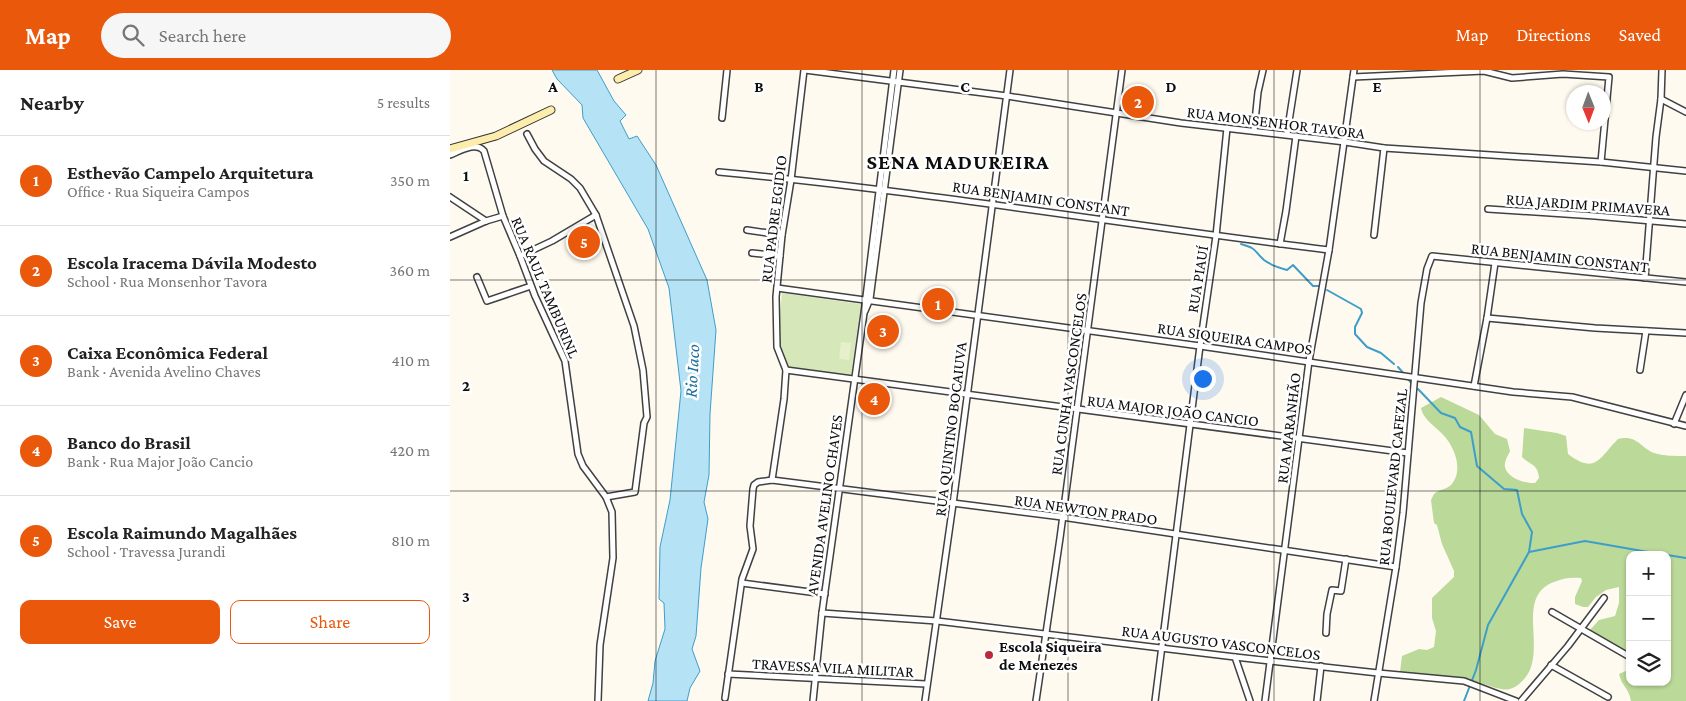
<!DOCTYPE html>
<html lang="en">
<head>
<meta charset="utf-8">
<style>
	:root { --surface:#fff; --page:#f6f6f6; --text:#222; --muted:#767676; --line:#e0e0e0; --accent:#ea580c }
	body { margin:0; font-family:"Crimson Pro",serif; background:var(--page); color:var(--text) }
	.controls { position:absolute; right:15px; bottom:15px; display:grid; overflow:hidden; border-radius:10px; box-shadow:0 1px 4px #0004 }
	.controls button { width:45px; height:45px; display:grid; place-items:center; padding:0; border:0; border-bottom:1px solid var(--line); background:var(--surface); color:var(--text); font:25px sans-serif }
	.compass { position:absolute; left:1116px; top:15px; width:45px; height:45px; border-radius:50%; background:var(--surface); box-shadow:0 1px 4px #0004; rotate:179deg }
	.you { position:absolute; left:752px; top:308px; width:18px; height:18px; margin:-12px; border:4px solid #fff; border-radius:50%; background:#1a73e8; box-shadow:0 0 0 8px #1a73e833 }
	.badge { display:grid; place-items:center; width:32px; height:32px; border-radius:50%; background:var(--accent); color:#fff; font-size:16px; font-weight:700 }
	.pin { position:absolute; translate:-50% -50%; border:2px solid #fff; box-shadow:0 1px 5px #0006 }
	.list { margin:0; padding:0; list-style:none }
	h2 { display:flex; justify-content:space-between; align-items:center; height:65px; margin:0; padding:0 20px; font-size:21px }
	h2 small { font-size:16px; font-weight:400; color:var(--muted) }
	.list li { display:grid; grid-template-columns:32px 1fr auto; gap:15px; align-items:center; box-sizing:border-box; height:90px; padding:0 20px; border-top:1px solid var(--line) }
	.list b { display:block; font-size:19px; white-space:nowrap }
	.list p { margin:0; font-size:16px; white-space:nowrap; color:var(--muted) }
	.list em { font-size:16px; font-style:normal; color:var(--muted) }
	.actions { display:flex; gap:10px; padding:15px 20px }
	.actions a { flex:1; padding:11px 0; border:1px solid var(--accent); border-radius:10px; text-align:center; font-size:18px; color:var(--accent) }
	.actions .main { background:var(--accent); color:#fff }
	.icon { flex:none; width:28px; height:28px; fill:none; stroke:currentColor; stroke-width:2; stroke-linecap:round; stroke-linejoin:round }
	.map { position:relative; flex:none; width:1236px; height:631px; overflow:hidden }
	header { display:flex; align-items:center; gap:30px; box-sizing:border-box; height:70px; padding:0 25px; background:var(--accent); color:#fff }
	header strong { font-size:24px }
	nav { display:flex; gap:28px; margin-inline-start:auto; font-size:18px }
	.search { width:350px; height:45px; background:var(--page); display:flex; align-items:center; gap:12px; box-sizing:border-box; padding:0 18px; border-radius:28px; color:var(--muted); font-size:19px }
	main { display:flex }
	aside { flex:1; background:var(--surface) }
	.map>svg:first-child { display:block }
	.green { fill:#d6e8b9 }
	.forest { fill:#bbd999 }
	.pitch { fill:#e6f0cb }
	.water { fill:#b5e2f5; stroke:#3e9eca }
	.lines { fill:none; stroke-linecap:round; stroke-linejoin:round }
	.stream { stroke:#3e9eca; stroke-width:2 }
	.street-casing { stroke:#414141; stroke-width:8 }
	.secondary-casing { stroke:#303030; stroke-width:9 }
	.street { stroke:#fff; stroke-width:5 }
	.secondary { stroke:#fdedac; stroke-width:7 }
	.grid { fill:none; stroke:#0e0e0e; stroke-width:1; stroke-opacity:0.55 }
	.poi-dot { fill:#bb293c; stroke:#fff; stroke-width:2 }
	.labels { text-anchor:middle; stroke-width:5; stroke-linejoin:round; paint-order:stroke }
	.street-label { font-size:16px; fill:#0e0e0e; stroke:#fff }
	.poi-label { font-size:16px; font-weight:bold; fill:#0e0e0e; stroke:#fff; text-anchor:start }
	.water-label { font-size:18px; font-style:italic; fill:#1a6f9d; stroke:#fff }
	.district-label { font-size:21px; font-weight:bold; letter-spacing:1px; fill:#0e0e0e; stroke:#fff }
	.grid-label { font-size:16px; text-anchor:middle; font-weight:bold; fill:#0e0e0e; stroke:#fff; stroke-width:5; stroke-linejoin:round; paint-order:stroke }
</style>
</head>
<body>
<header>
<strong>Map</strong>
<div class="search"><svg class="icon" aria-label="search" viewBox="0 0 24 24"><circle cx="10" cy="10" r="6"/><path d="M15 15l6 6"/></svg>Search here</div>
<nav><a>Map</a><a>Directions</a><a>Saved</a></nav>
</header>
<main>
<aside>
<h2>Nearby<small>5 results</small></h2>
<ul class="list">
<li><span class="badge">1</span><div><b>Esthevão Campelo Arquitetura</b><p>Office · Rua Siqueira Campos</p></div><em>350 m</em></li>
<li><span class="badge">2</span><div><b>Escola Iracema Dávila Modesto</b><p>School · Rua Monsenhor Tavora</p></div><em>360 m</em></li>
<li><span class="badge">3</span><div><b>Caixa Econômica Federal</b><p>Bank · Avenida Avelino Chaves</p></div><em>410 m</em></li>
<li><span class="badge">4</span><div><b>Banco do Brasil</b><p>Bank · Rua Major João Cancio</p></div><em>420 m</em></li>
<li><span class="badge">5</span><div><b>Escola Raimundo Magalhães</b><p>School · Travessa Jurandi</p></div><em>810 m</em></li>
</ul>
<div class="actions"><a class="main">Save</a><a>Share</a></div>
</aside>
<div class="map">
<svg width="1236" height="631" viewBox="0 0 1236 631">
	<rect width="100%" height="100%" fill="#fffaef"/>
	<!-- green -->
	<path class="green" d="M332 223 411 234 401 306 336 297 329 279 328 261Z"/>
	<!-- forest -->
	<path class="forest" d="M991 327 1029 345 1045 364 1057 369 1060 381C1058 386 1054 391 1055 397 1057 408 1076 414 1085 413L1089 408C1088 394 1081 396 1072 387L1074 358 1107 363 1116 366 1118 384C1146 405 1149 388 1168 369 1187 364 1191 378 1204 383 1214 386 1225 386 1236 386V631H1181C1179 618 1172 617 1169 604L1180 599V612H1217V485H1180V582L1169 579 1138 562 1149 550 1165 546 1169 533V517L1156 520 1146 527 1138 537H1133L1125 534V527L1132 511 1131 508C1121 507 1113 508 1104 512 1064 527 1098 580 1075 608 1071 613 1066 617 1060 619 1053 621 1044 617 1037 615 1009 606 979 605 950 602L952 586 969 579 977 580 984 577 986 561 982 548V528L1004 507V501L992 474 987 455 984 453 981 430 984 424C989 419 996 420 1001 415 1013 401 1006 381 996 368 988 358 973 350 971 338Z"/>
	<!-- pitch -->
	<path class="pitch" d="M391 272 401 273 399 290 389 289Z"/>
	<!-- water -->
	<path class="water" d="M102 0H147L164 31 176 45 170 51 179 69 187 66 206 95 257 210 266 260 260 344 259 405 254 432 258 449 251 498 246 566 242 579 250 601 240 618 237 631H198L203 613 205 591 215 559 214 533 209 529 210 477 220 430 231 321 219 218 198 159 133 48 132 35 107 9Z"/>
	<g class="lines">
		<!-- stream -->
		<g class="stream">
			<path d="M791 174C808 179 803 180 814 190 820 195 830 198 837 200L843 195 863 216H870"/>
			<path d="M877 220 911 239 912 243 905 257V264L917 277 931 283 944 294"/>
			<path d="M948 297 955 305"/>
			<path d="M958 309 961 313"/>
			<path d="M968 319 991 343 1005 348 1010 357 1021 362 1027 396 1054 419 1067 420 1072 444 1082 462 1079 482"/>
			<path d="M1217 485 1236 488"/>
			<path d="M1014 631 1026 600 1038 555 1079 482 1135 471 1215 485"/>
		</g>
		<!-- street casing -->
		<g class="street-casing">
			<g id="street">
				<path d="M355 0 557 26 731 53 895 72 934 78 1151 92 1236 101"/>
				<path d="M903 7 1034 1 1062 8 1113 4 1159 7 1151 92"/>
				<path d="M1211 29 1236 42"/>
				<path d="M272 48 277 0"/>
				<path d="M804 61 808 22 813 0"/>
				<path d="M77 64 85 79 94 91 121 109 130 118 146 145 184 256 193 300 197 347 194 353 185 422 156 427"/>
				<path d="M837 64 847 0"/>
				<path d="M0 85C10 81 26 71 34 81L53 146 70 186 85 226 115 291 128 384 133 396 156 427 162 442 163 488 150 575 148 631"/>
				<path d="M269 102C473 121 675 155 879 180"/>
				<path d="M0 127 36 151"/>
				<path d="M1038 139 1145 146 1236 154"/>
				<path d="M297 160 332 165"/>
				<path d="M924 165 934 78"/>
				<path d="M0 167 36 151 53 146"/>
				<path d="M830 174 836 141 846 66"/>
				<path d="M302 183 330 186"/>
				<path d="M70 186 102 171 146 145"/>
				<path d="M27 207 37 231 81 216"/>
				<path d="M1195 208 1206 67 1211 29 1212 0"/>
				<path d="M327 218 750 276 1063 322 1122 327 1236 356"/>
				<path d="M415 241 420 229 450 0"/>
				<path d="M1037 248 1145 258 1236 263"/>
				<path d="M336 300 958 383"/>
				<path d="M1190 300 1196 261"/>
				<path d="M1024 316 1037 248 1045 193"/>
				<path d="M1224 354 1236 325"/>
				<path d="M322 410 334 329 336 300 327 277 326 227 332 165 341 110 354 0"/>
				<path d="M292 513 375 524"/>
				<path d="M1102 542 1180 587"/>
				<path d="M372 543 487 551 785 587 928 603 1014 611 1066 631"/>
				<path d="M876 563 877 544 882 520 891 521 896 489"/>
				<path d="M785 587 800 631"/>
				<path d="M1101 595 1158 627"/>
				<path d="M278 604 476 614"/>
				<path d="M275 628 292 509 303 479 300 456 303 419 304 415 308 412 322 410 612 447 946 497"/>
				<path d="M363 631 372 543 414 243 444 0"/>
				<path d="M475 631 503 434 560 0"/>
				<path d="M586 631 610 468 672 0"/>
				<path d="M705 631 750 276 766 166 777 58"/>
				<path d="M815 631 859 291 879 180 904 0"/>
				<path d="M867 631 871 596"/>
				<path d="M924 631 946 497 953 443 971 233 977 199 982 186 1236 212"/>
				<path d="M1071 631 1118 576 1154 528"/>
			</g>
		</g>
		<!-- secondary casing -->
		<g class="secondary-casing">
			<g id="secondary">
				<path d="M168 9 188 0"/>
				<path d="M0 79 46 66 101 40"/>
			</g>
		</g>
		<!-- street -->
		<use href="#street" class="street"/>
		<!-- secondary -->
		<use href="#secondary" class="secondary"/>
	</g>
	<!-- grid -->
	<path class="grid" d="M206 0V631M412 0V631M618 0V631M824 0V631M1030 0V631M0 210H1236M0 421H1236"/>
	<!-- markers -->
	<circle class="poi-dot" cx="539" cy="585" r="5"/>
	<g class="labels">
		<!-- street labels -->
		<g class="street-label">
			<text transform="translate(826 52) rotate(7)" y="6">RUA MONSENHOR TAVORA</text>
			<text transform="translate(591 128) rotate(8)" y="6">RUA BENJAMIN CONSTANT</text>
			<text transform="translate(1138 134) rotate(4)" y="6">RUA JARDIM PRIMAVERA</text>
			<text transform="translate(323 149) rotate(-83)" y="6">RUA PADRE EGIDIO</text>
			<text transform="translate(1110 187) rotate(6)" y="6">RUA BENJAMIN CONSTANT</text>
			<text transform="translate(747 209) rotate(-81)" y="6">RUA PIAUÍ</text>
			<text transform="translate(96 217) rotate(67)" y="6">RUA RAUL TAMBURINL</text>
			<text transform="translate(785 268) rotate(8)" y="6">RUA SIQUEIRA CAMPOS</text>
			<text transform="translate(618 314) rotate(-82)" y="6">RUA CUNHA VASCONCELOS</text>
			<text transform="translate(723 340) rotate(7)" y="6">RUA MAJOR JOÃO CANCIO</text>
			<text transform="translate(838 358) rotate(-83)" y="6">RUA MARANHÃO</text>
			<text transform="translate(500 359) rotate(-83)" y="6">RUA QUINTINO BOCAIUVA</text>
			<text transform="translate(942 407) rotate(-84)" y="6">RUA BOULEVARD CAFEZAL</text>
			<text transform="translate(374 435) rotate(-82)" y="6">AVENIDA AVELINO CHAVES</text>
			<text transform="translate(636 439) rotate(8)" y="6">RUA NEWTON PRADO</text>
			<text transform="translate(771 572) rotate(7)" y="6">RUA AUGUSTO VASCONCELOS</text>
			<text transform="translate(383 597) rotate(3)" y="6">TRAVESSA VILA MILITAR</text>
		</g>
		<!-- poi labels -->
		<g class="poi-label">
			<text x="549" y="582">Escola Siqueira<tspan x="549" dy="18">de Menezes</tspan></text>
		</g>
		<!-- water labels -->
		<g class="water-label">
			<text transform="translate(242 301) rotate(-87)" y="6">Rio Iaco</text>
		</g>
		<!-- district labels -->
		<g class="district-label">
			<text x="508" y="99">SENA MADUREIRA</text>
		</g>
	</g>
	<g class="grid-label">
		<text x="103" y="22">A</text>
		<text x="309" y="22">B</text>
		<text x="515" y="22">C</text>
		<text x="721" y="22">D</text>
		<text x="927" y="22">E</text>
		<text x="16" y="111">1</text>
		<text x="16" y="321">2</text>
		<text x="16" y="532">3</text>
	</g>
</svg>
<div class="controls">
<button>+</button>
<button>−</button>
<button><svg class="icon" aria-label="layers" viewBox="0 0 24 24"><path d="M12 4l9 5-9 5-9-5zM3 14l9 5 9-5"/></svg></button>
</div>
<svg class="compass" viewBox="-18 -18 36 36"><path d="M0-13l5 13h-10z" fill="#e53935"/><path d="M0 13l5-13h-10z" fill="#767676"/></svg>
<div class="you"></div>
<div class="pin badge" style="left:488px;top:234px">1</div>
<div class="pin badge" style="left:688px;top:32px">2</div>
<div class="pin badge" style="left:433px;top:261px">3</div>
<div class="pin badge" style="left:424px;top:329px">4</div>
<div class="pin badge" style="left:134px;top:172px">5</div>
</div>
</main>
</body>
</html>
